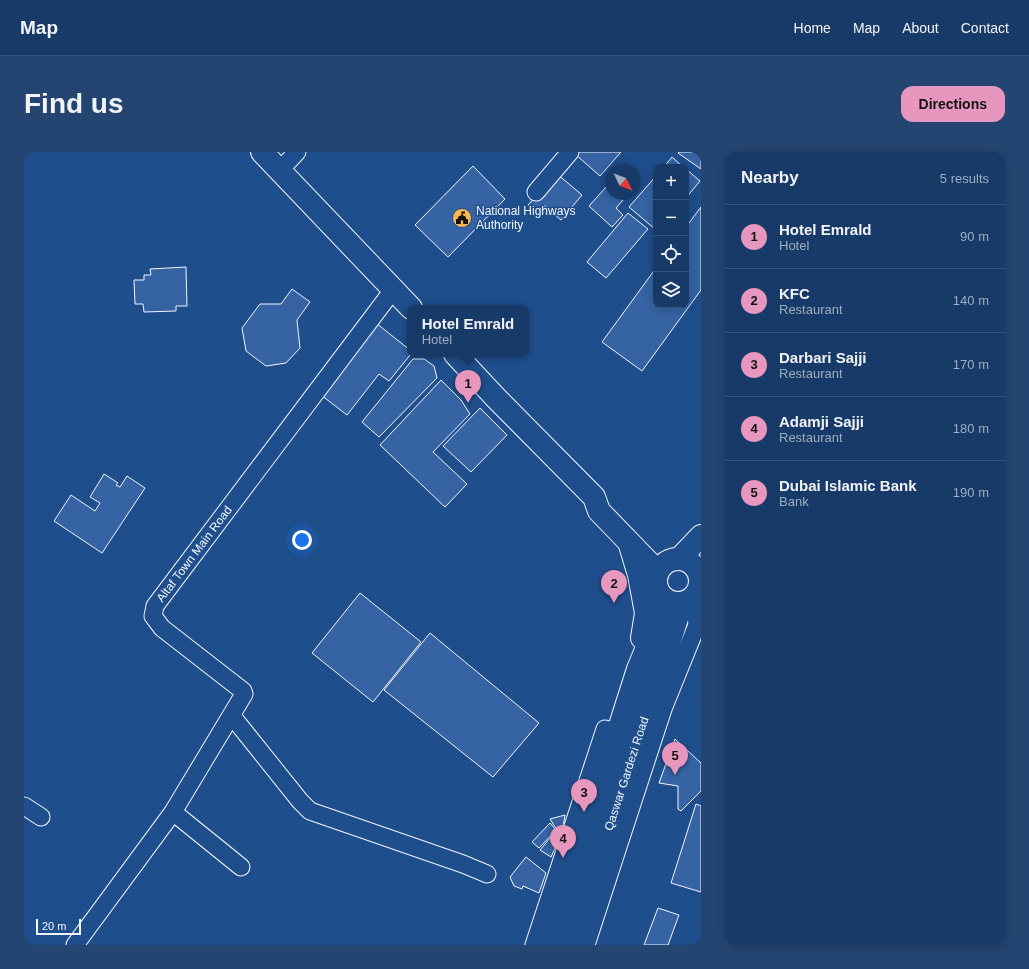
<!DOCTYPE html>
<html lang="en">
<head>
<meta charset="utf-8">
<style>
	:root { --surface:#173a69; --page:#244571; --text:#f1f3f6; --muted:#9eadc0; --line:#36547d; --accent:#e797bd }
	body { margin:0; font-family:Helvetica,sans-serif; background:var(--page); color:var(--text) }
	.controls { position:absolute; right:12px; top:12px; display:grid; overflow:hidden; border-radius:8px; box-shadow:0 2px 10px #0003 }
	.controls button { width:36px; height:36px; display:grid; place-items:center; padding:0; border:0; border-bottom:1px solid var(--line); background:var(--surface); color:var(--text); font:20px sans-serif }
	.compass { position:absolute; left:581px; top:12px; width:36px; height:36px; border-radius:50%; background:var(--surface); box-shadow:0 2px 10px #0003; rotate:133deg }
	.scale { position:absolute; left:12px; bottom:10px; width:45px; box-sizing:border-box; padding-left:4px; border:2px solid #f2f6ff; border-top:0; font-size:11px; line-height:14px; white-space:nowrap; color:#f2f6ff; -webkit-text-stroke:3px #1f4e8c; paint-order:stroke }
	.you { position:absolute; left:278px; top:388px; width:14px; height:14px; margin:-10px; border:3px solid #fff; border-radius:50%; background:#1a73e8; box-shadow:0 0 0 6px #1a73e833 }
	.badge { display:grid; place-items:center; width:26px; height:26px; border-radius:50%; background:var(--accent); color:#111; font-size:13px; font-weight:700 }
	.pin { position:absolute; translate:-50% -33px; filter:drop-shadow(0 1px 2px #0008) }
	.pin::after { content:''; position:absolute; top:21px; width:14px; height:12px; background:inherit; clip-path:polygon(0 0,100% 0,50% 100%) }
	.popup { position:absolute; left:383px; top:153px; width:122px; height:52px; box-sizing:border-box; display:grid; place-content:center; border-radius:8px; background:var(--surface); filter:drop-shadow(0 1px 3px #0005); font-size:13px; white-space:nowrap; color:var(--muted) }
	.popup b { font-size:15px; color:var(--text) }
	.popup::after { content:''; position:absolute; left:50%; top:100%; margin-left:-8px; border:8px solid transparent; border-top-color:var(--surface) }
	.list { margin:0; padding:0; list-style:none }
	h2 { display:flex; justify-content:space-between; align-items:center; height:52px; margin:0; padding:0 16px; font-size:17px }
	h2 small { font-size:13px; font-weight:400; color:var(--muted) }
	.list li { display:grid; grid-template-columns:26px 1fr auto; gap:12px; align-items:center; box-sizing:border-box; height:64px; padding:0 16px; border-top:1px solid var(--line) }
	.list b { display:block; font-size:15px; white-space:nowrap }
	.list p { margin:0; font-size:13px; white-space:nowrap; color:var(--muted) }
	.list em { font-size:13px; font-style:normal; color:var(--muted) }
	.icon { flex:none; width:22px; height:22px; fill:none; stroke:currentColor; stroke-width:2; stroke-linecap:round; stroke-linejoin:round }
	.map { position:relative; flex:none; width:677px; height:793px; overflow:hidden; border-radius:12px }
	header { display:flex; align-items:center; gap:24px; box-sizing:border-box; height:56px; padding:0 20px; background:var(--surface); border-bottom:1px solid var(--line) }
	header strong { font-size:19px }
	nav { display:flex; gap:22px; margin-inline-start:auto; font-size:14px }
	.intro { display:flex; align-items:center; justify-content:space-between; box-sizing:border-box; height:96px; padding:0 24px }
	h1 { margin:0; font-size:28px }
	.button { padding:10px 18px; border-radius:12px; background:var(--accent); color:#111; font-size:14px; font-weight:700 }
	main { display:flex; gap:24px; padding:0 24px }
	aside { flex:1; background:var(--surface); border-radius:12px; box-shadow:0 2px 10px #0003 }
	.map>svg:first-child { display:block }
	.building { fill:#3563a3; stroke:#f2f6ff }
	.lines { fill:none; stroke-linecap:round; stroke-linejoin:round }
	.minor-casing { stroke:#f2f6ff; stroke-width:19 }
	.major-casing { stroke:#f2f6ff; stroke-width:24 }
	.minor { stroke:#1f4e8c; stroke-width:17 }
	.major { stroke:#1f4e8c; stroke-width:22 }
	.labels { text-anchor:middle; stroke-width:3; stroke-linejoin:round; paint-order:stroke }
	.poi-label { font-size:12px; fill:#f2f6ff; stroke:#1f4e8c; text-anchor:start }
	.street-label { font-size:12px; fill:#f2f6ff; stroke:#1f4e8c }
</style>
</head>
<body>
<header>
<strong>Map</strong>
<nav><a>Home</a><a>Map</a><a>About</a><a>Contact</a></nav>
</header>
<div class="intro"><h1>Find us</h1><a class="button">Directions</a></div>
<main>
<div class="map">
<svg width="677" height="793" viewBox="0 0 677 793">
	<rect width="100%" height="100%" fill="#1f4e8c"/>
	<!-- building -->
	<g class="building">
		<path d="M553 0H597L576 24 551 2Z"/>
		<path d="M655 0H677V17L654 1Z"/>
		<path d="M648 5 659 15H640Z"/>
		<path d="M449 14 481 47 424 105 391 73Z"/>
		<path d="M662 17 676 29 662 46Z"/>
		<path d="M532 21 558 43 537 68 520 53 513 61 504 53Z"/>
		<path d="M632 24V78L605 55Z"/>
		<path d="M583 34 587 37V42H592L599 48 592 56 599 63 588 75 565 54Z"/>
		<path d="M677 55V138L618 219 578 190 632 116V153H662V75Z"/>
		<path d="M604 61 624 77 582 126 563 110Z"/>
		<path d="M162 115 163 154H152V159L120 160 119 152H111L110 128H120V123H127L126 117Z"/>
		<path d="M268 137 286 150 273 168 276 196 262 211 242 214 222 199 218 176 236 152H257Z"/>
		<path d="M352 171 386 198 387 202 365 229 355 222 323 263 297 243Z"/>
		<path d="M389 207H400L410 214 413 226 355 285 338 270Z"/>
		<path d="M417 228 437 248 446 262 409 300 443 332 421 355 356 293Z"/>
		<path d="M456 256 483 283 447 320 419 294Z"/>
		<path d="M80 322 94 331 92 333 96 335 103 324 121 336 78 401 30 369 47 343 71 359 76 351 66 345Z"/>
		<path d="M336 441 397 490 349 550 288 501Z"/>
		<path d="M406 481 515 571 469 625 360 538Z"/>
		<path d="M651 587 677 611V639L657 659 654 657V634L635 631Z"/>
		<path d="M672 652 677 654V740L647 731Z"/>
		<path d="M541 663 539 675 533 678 526 667Z"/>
		<path d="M526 671 532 678 515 696 508 690Z"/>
		<path d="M526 686 533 692 527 705 516 698Z"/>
		<path d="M502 705 522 721 515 741 499 734 498 737 490 734 486 725Z"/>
		<path d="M634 756 655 763 644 793H620Z"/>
	</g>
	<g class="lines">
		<!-- minor casing -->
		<g class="minor-casing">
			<g id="minor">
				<path d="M256 18 273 0"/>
				<path d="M512 40 546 0"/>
				<path d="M208 564 276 649 286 659 439 712 463 722"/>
				<path d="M0 654 17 665"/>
				<path d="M149 660 217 715"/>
				<path id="s1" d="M51 793 149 660 220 542 219 539 138 476 129 464 131 454 369 138"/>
				<path d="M510 793 581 577 594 580"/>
				<path d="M562 793 639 557 673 473 670 445"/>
			</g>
		</g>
		<!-- major casing -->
		<g class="major-casing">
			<g id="major">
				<path d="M238 0 387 156"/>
				<path d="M431 202 472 246 570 345 575 359 634 420"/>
				<path d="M606 393 615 423 622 461 618 486"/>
				<circle cx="654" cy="429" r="22"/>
				<path d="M655 407 677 384"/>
				<path d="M526 793 614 517 631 476 640 447"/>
				<path id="s2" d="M547 793 658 451"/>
			</g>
		</g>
		<!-- minor -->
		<use href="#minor" class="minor"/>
		<!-- major -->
		<use href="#major" class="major"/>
	</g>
	<!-- icons -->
	<defs>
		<g id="civic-disc" transform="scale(1)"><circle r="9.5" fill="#ffb74d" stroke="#1f4e8c"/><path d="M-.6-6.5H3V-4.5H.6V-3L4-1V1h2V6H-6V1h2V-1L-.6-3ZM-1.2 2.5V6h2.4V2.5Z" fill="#111"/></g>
	</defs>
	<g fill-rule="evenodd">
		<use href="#civic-disc" x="438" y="66"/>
	</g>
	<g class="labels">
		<!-- poi labels -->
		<g class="poi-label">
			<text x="452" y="63">National Highways<tspan x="452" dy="14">Authority</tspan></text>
		</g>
		<!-- street labels -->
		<g class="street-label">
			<text dy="4" stroke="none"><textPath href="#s1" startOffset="499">Altaf Town Main Road</textPath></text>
			<text dy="4" stroke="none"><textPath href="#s2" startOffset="180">Qaswar Gardezi Road</textPath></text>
		</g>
	</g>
</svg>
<div class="controls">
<button>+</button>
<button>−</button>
<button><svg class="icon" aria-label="locate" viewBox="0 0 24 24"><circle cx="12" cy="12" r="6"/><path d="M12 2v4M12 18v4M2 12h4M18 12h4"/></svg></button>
<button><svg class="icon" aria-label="layers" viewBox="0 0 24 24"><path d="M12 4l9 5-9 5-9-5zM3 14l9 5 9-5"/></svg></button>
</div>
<svg class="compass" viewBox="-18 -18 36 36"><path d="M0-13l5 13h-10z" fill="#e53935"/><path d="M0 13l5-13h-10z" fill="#9eadc0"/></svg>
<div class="scale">20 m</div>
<div class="you"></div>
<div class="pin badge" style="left:444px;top:251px">1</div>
<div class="popup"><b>Hotel Emrald</b>Hotel</div>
<div class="pin badge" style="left:590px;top:451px">2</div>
<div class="pin badge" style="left:560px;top:660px">3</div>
<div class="pin badge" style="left:539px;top:706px">4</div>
<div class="pin badge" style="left:651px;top:623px">5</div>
</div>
<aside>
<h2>Nearby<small>5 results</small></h2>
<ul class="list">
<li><span class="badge">1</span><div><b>Hotel Emrald</b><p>Hotel</p></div><em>90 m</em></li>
<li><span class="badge">2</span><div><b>KFC</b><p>Restaurant</p></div><em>140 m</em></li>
<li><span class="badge">3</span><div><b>Darbari Sajji</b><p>Restaurant</p></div><em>170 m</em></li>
<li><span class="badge">4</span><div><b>Adamji Sajji</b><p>Restaurant</p></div><em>180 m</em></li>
<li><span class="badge">5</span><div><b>Dubai Islamic Bank</b><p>Bank</p></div><em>190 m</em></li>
</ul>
</aside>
</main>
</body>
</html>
